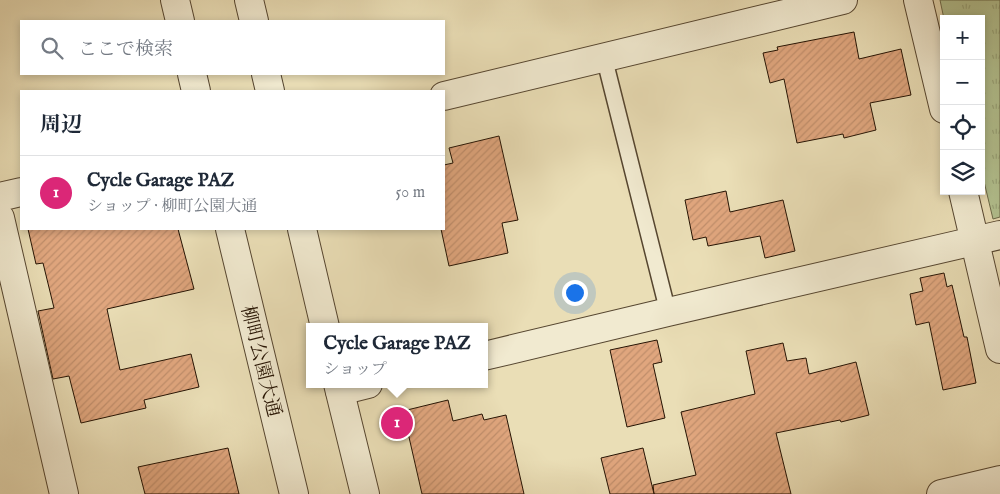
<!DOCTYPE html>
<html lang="ja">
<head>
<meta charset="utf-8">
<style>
	:root { --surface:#fff; --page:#f2f2f3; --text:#1f2937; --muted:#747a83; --line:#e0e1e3; --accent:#db2777 }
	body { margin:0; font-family:"IM FELL English","Noto Serif JP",serif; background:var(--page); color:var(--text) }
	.controls { position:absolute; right:15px; top:15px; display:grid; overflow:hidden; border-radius:0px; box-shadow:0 2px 8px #0003 }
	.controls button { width:45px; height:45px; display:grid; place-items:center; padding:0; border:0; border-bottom:1px solid var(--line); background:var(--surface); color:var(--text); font:25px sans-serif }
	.you { position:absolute; left:574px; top:292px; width:18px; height:18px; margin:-12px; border:4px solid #fff; border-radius:50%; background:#1a73e8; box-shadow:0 0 0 8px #1a73e833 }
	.badge { display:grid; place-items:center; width:32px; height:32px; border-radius:50%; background:var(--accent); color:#fff; font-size:16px; font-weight:700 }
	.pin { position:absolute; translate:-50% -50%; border:2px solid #fff; box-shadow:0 1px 5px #0006 }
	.popup { position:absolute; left:306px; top:323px; width:182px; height:65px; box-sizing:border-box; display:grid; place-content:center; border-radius:0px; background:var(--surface); filter:drop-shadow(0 1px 4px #0005); font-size:16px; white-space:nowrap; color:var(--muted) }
	.popup b { font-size:19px; color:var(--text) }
	.popup::after { content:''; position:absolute; left:50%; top:100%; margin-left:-10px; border:10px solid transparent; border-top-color:var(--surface) }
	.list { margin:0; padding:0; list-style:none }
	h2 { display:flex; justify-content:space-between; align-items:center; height:65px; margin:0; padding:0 20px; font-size:21px }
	h2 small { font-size:16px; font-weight:400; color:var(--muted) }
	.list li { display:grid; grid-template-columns:32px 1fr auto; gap:15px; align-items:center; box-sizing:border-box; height:75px; padding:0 20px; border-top:1px solid var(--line) }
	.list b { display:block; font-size:19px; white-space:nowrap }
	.list p { margin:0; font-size:16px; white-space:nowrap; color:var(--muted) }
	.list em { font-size:16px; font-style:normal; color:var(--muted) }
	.icon { flex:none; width:28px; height:28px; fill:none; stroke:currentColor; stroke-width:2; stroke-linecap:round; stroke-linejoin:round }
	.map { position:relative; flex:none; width:1000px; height:494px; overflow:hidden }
	.search { position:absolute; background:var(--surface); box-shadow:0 2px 8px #0003; left:20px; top:20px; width:425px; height:55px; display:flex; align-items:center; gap:12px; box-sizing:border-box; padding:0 18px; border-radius:0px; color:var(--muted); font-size:19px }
	.panel { position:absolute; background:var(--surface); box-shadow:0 2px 8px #0003; left:20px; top:90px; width:425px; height:140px; border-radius:0px }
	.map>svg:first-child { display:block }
	.grass { fill:url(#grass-tufts); stroke:#6c6a4a }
	.building { fill:url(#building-hatch); stroke:#251303 }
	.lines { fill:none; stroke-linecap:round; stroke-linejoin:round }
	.service-casing { stroke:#564630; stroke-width:18 }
	.minor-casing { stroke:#564630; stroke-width:30 }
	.tertiary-casing { stroke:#564630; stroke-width:30 }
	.service { stroke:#f1ead0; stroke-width:15 }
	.minor { stroke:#f1ead0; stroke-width:28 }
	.tertiary { stroke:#f1ead0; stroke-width:28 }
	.labels { text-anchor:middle; stroke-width:4; stroke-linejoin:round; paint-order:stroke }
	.street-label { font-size:19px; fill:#251303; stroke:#f1ead0 }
</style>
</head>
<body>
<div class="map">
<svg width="1000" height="494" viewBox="0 0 1000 494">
	<defs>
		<pattern id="grass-tufts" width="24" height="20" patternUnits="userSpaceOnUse" patternTransform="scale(1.25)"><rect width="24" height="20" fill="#b3c291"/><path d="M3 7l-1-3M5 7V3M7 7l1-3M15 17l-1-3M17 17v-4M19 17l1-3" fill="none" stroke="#9aa67b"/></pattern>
		<pattern id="building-hatch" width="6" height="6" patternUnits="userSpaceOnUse" patternTransform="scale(1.25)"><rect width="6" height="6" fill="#e0a67e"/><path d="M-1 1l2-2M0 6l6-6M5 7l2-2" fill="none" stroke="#c08e6b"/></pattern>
	</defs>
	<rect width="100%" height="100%" fill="#eadeb6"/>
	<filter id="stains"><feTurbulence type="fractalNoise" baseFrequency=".004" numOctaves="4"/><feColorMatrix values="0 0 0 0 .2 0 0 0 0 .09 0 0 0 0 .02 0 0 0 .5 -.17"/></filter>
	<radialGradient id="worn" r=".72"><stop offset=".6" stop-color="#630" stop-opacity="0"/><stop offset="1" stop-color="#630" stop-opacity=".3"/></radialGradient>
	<!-- grass -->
	<path class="grass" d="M940 0H1000V217L993 219 981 169V19H944Z"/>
	<!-- building -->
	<g class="building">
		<path d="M854 32 859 59 901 49 911 95 870 103 876 130 844 138 843 134 797 143 784 79 770 83 763 53 778 50 777 47Z"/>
		<path d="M499 136 518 220 502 223 508 253 449 266 441 229H444V165L453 163 449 148Z"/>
		<path d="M726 191 730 212 783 200 795 251 765 258 760 236 708 246 706 237 693 240 685 200Z"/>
		<path d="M28 229H178L194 289 107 309 120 370 191 354 199 387 144 400 146 408 81 423 69 376 53 379 38 311 54 308 43 263 36 264Z"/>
		<path d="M944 273 947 287 952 285 964 337H967L976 383 943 390 929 322 916 325 910 294 923 291 920 278Z"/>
		<path d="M657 340 662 362 653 364 665 418 627 427 610 350Z"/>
		<path d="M783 343 787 361 806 358 809 374 856 362 869 415 841 422 840 420 776 433 791 494H654L653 485 696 475 681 412 755 394 746 351Z"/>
		<path d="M448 400 453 421 482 414 484 420 506 415 524 494H422L403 411Z"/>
		<path d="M228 448 239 494H145L138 467Z"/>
		<path d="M643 448 654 494H610L601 458Z"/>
	</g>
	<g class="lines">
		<!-- service casing -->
		<g class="service-casing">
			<path id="service" d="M604 57 668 312"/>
		</g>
		<!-- minor casing -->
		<g class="minor-casing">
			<g id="minor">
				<path d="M918 0 944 109"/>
				<path d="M444 96 843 0"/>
				<path d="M963 191 1000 349"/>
				<path d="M0 197 21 192"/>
				<path d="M0 218 64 494"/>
				<path d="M484 356 668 312 1000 235"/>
				<path d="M340 391 368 384"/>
				<path d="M941 494 1000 480"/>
			</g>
		</g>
		<!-- tertiary casing -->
		<g class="tertiary-casing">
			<g id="tertiary">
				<path d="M175 0 180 21"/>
				<path d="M249 0 254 21"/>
				<path d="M192 74 196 91"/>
				<path d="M266 74 270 91"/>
				<path d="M230 229 294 494"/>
				<path d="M302 229 325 327"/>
				<path d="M338 384 365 494"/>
			</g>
		</g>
		<!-- service -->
		<use href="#service" class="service"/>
		<!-- minor -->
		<use href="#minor" class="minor"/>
		<!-- tertiary -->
		<use href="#tertiary" class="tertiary"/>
	</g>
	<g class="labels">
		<!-- street labels -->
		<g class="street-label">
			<text transform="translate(262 361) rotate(76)" y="7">柳町公園大通</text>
		</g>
	</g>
	<rect width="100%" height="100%" filter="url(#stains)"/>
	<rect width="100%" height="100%" fill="url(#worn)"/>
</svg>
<div class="controls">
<button>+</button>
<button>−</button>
<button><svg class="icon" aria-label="locate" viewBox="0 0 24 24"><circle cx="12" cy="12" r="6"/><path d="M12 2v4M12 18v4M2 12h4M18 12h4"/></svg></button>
<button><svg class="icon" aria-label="layers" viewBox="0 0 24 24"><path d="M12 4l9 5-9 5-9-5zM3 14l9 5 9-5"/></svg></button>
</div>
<div class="you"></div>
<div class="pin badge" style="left:397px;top:423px">1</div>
<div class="popup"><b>Cycle Garage PAZ</b>ショップ</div>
<div class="search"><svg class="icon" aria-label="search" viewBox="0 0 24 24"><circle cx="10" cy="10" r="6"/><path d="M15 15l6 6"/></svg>ここで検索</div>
<section class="panel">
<h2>周辺<small></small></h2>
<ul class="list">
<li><span class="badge">1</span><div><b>Cycle Garage PAZ</b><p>ショップ · 柳町公園大通</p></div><em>50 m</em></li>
</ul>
</section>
</div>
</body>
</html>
